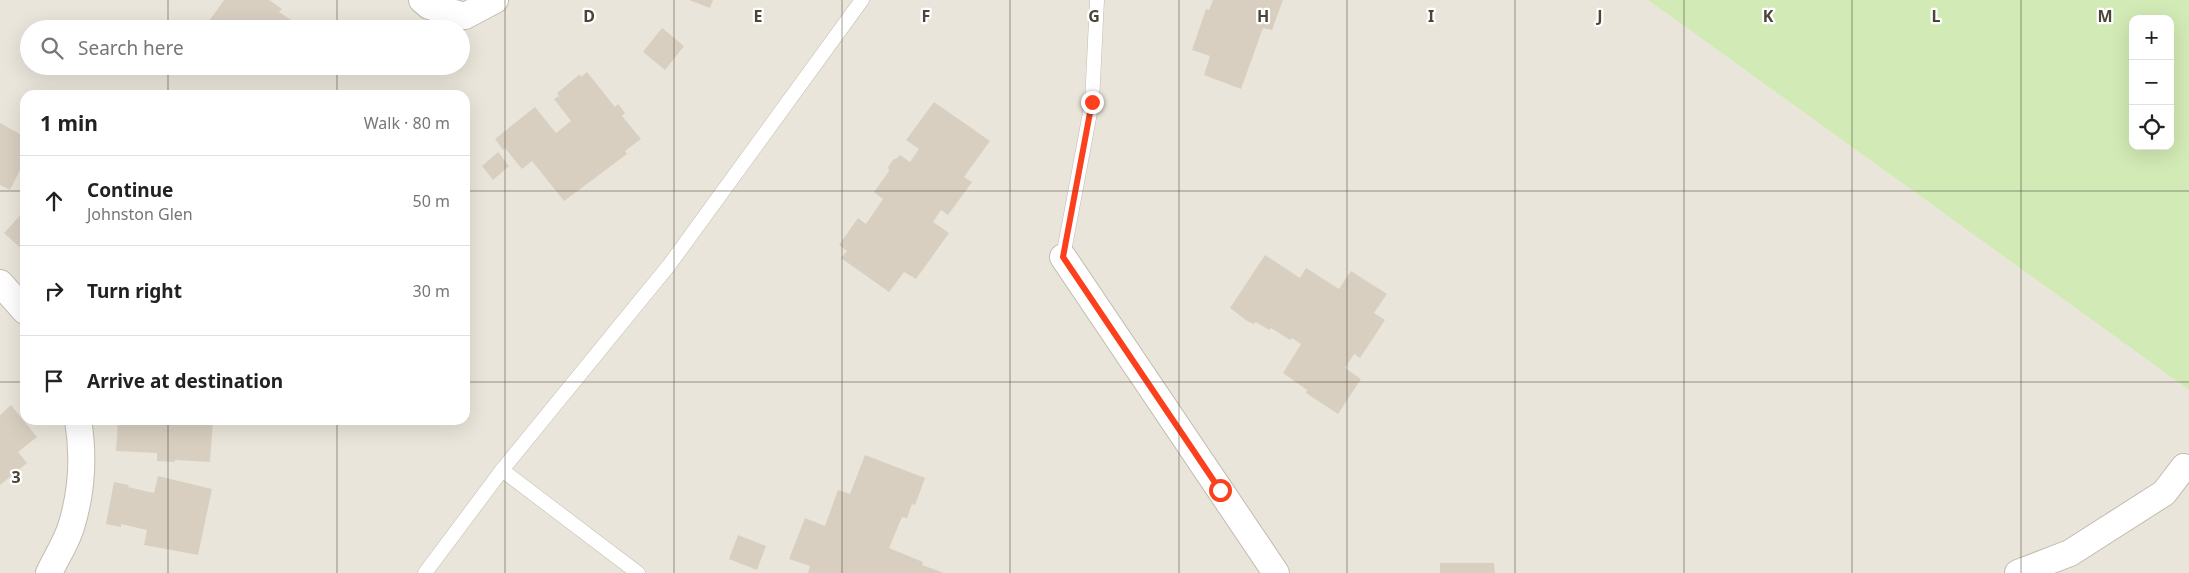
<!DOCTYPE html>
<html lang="en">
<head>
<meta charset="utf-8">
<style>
	:root { --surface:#fff; --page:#f6f6f6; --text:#222; --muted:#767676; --line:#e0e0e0 }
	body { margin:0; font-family:"Noto Sans",sans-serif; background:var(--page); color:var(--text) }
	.controls { position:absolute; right:15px; top:15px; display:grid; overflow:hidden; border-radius:10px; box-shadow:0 5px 20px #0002 }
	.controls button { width:45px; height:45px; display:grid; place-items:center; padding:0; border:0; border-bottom:1px solid var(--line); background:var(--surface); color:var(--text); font:25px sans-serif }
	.stop { position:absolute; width:15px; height:15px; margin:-11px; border:4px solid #fc3f1d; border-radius:50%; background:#fff }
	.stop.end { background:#fc3f1d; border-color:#fff; box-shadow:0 1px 5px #0008 }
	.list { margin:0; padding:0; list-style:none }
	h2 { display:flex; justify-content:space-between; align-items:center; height:65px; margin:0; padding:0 20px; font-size:21px }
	h2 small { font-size:16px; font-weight:400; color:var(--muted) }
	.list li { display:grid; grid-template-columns:32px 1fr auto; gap:15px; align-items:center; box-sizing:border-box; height:90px; padding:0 20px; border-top:1px solid var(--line) }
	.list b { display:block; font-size:19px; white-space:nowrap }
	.list p { margin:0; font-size:16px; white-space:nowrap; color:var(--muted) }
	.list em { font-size:16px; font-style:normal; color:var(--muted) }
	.icon { flex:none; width:28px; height:28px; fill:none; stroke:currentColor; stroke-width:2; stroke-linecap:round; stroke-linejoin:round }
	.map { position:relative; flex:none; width:2189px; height:573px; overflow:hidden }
	.search { position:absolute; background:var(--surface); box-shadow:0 5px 20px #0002; left:20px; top:20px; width:450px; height:55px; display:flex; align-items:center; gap:12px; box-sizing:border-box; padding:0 18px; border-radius:28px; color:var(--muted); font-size:19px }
	.panel { position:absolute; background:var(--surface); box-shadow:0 5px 20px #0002; left:20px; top:90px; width:450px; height:335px; border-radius:15px }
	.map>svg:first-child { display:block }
	.residential { fill:#eae5da; fill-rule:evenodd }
	.green { fill:#d2eab5; fill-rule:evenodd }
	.building { fill:#d8cfc1 }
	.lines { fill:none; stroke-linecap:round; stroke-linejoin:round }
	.lane-casing { stroke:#c2bbae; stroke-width:15 }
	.street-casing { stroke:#c2bbae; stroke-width:28 }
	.lane { stroke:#fff; stroke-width:14 }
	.street { stroke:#fff; stroke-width:26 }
	.route { stroke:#fc3f1d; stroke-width:6 }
	.grid { fill:none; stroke:#4b4439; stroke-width:1; stroke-opacity:0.55 }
	.grid-label { font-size:16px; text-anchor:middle; font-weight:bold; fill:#4b4439; stroke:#fff; stroke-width:4.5; stroke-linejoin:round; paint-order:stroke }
</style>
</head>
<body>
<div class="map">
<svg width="2189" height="573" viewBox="0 0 2189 573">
	<rect width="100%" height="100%" fill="#f6f3ec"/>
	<!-- residential -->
	<path class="residential" d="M0 0H1648L2189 390V573H0ZM29 29H461V66H29ZM25 95H465V420H25Z"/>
	<!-- green -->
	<path class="green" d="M1648 0H2189V390ZM2133 19H2170V146H2133Z"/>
	<!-- building -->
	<g class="building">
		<path d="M224 0H269L282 9 279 12 294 22 289 29H213L207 24Z"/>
		<path d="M689 0H713L710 8Z"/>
		<path d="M1213 0H1283L1272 30 1263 28 1241 89 1204 75 1210 56 1192 50 1206 9 1209 10Z"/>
		<path d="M662 28 684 46 665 70 643 52Z"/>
		<path d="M587 72 615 107 618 104 625 113 622 116 641 139 625 151 627 154 564 201 532 161 522 169 505 148 503 150 495 139 535 107 556 133 571 121 554 99 559 96 557 93 580 74 581 77Z"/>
		<path d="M934 102 990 141 964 177 972 182 948 215 941 210 933 222 949 233 916 279 904 272 889 292 841 258 847 251 839 245 858 218 866 224 883 199 874 192 889 171 888 167 893 160 897 158 900 155 910 162 919 149 906 140Z"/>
		<path d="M0 123 25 137V160L10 190 0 185Z"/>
		<path d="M498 152 509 166 493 180 482 166Z"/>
		<path d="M25 210V252L4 233Z"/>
		<path d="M1265 255 1300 278 1306 268 1339 289 1351 271 1387 294 1374 313 1385 320 1360 358 1354 354 1345 368 1361 379 1338 414 1306 393 1307 390 1283 373 1301 344 1292 338 1290 340 1271 328 1269 330 1256 322 1254 324 1247 321 1230 308Z"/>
		<path d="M11 405 37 437 18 452 27 463 0 485V415Z"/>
		<path d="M118 420H213L210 462 175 460V462L157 461V453L116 451Z"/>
		<path d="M865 455 925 478 915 505 912 504 907 518 902 517 889 548 923 562 922 565 944 573H808L810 566 789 559 805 518 825 526 838 490 850 494Z"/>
		<path d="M158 476 212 489 198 555 144 545 147 530 121 524V527L106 524 114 482 129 485 128 487 154 493Z"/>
		<path d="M738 535 766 546 757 570 729 559Z"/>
		<path d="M1440 563H1494L1495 573H1440Z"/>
	</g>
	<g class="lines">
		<!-- lane casing -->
		<g class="lane-casing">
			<g id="lane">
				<path d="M1063 257 1092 102 1097 0"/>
				<path d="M502 470 638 573"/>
				<path d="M425 573 502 470 670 264 862 0"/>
			</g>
		</g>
		<!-- street casing -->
		<g class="street-casing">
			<g id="street">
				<path d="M422 0 429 6 465 16 495 0"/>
				<path d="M1063 257 1276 573"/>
				<path d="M0 283 25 311"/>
				<path d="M49 573C56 558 66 543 71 527 82 492 84 456 78 420"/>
				<path d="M2018 573 2070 553 2164 493 2184 467"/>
			</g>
		</g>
		<!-- lane -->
		<use href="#lane" class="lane"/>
		<!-- street -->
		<use href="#street" class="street"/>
	</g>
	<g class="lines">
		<!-- route -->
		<path class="route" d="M1092 102 1063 257 1220 490"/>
	</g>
	<!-- grid -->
	<path class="grid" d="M168 0V29M337 0V29M505 0V573M674 0V573M842 0V573M1010 0V573M1179 0V573M1347 0V573M1515 0V573M1684 0V573M1852 0V573M2021 0V573M168 66V95M337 66V95M0 191H25M465 191H2189M0 382H25M465 382H2189M168 420V573M337 420V573"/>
	<g class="grid-label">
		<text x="589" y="22">D</text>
		<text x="758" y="22">E</text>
		<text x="926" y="22">F</text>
		<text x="1094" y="22">G</text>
		<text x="1263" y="22">H</text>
		<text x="1431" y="22">I</text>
		<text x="1600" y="22">J</text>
		<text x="1768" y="22">K</text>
		<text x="1936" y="22">L</text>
		<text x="2105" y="22">M</text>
		<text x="16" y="483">3</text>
	</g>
</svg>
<div class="controls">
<button>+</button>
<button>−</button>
<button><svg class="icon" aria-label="locate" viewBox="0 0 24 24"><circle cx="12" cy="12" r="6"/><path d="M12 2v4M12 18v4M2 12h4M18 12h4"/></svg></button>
</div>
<div class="stop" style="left:1220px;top:490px"></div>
<div class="stop end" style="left:1092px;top:102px"></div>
<div class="search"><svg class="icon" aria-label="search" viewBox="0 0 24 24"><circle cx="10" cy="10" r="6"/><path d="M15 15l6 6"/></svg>Search here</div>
<section class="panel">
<h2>1 min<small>Walk · 80 m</small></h2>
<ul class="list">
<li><svg class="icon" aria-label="ahead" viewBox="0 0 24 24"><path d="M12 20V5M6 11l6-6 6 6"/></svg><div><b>Continue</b><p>Johnston Glen</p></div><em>50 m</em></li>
<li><svg class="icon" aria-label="right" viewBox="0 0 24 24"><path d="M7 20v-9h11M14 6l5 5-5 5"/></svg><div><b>Turn right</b></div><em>30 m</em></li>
<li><svg class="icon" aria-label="arrive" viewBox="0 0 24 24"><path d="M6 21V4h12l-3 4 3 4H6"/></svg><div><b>Arrive at destination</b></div></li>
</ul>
</section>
</div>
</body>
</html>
